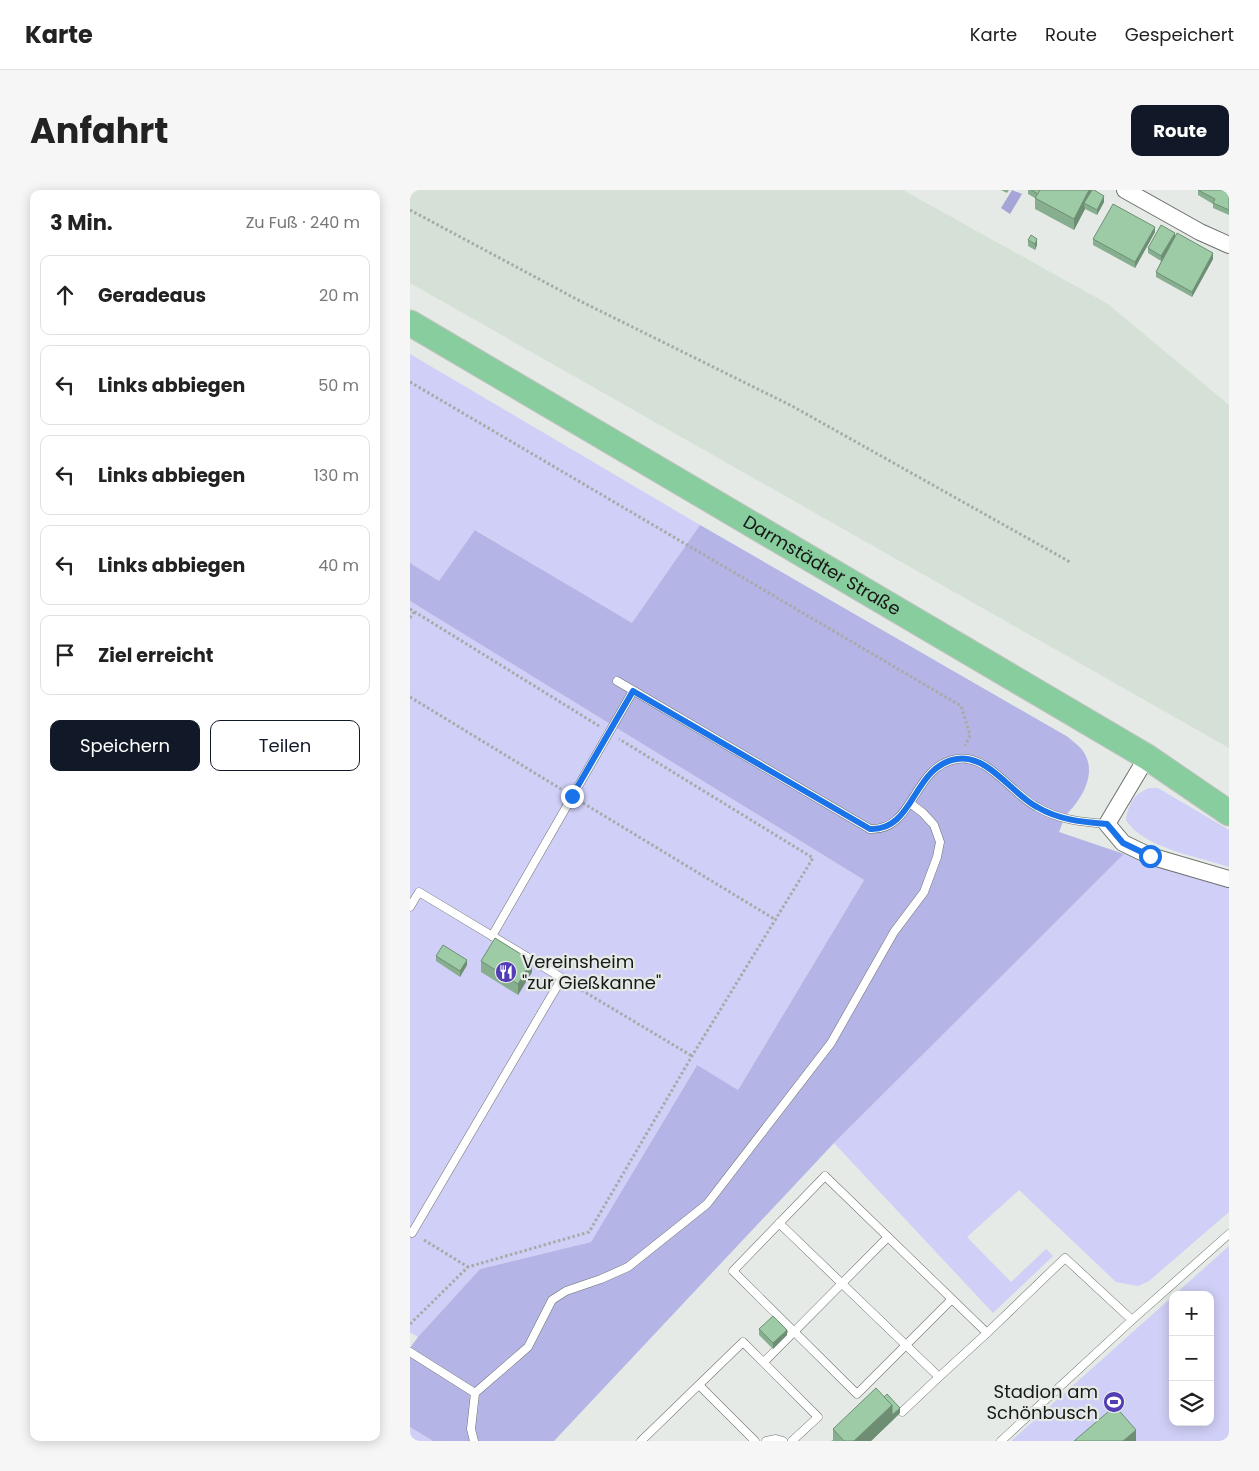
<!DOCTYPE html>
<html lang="de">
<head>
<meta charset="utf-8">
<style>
	:root { --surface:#fff; --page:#f6f6f6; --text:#222; --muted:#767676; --line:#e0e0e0; --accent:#111827 }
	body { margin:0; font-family:Poppins,sans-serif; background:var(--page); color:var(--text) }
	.controls { position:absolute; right:15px; bottom:15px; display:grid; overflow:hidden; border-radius:10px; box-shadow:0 2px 12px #0003 }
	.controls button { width:45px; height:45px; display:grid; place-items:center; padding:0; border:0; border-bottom:1px solid var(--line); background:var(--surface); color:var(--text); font:25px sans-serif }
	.stop { position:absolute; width:15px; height:15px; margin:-11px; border:4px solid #1a73e8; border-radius:50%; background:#fff }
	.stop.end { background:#1a73e8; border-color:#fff; box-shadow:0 1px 5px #0008 }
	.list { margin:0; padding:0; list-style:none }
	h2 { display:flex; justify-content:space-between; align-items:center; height:65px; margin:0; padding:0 20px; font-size:21px }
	h2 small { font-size:16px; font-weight:400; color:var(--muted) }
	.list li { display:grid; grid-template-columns:32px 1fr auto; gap:15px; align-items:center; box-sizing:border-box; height:80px; margin:0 10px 10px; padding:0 10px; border:1px solid var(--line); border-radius:10px }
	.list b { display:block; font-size:19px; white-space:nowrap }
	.list em { font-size:16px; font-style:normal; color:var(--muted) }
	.actions { display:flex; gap:10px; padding:15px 20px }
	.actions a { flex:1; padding:11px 0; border:1px solid var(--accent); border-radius:10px; text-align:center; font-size:18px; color:var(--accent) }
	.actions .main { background:var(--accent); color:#fff }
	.icon { flex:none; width:28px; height:28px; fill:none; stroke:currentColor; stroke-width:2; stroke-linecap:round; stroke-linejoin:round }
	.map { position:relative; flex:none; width:819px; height:1251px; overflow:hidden; border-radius:10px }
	header { display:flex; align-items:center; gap:30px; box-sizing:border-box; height:70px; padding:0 25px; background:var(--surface); border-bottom:1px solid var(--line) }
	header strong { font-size:24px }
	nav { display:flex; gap:28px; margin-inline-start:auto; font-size:18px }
	.intro { display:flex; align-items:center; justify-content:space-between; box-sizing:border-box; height:120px; padding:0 30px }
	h1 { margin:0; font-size:35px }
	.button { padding:12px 22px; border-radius:10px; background:var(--accent); color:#fff; font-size:18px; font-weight:700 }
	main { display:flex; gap:30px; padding:0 30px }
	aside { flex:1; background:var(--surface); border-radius:10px; box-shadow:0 2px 12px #0003 }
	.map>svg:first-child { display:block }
	.built { fill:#d5e1d7 }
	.green { fill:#cfcff7 }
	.forest { fill:#b4b4e6 }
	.water { fill:#a6a5d7 }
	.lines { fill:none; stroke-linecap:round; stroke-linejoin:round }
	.lane-casing { stroke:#6d726e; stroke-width:9 }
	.street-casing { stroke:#6d726e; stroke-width:18 }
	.primary-casing { stroke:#c3c3c3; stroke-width:27 }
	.path { stroke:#a7aba7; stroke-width:3; stroke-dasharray:2.5 2.5; stroke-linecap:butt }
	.lane { stroke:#fff; stroke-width:8 }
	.street { stroke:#fff; stroke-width:16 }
	.primary { stroke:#88cd9e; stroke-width:25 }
	.wall { fill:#87af8f }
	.shaded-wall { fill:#6e8e74 }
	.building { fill:#9dcba6; stroke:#6e8e74 }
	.route { stroke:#1a73e8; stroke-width:6 }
	.labels { text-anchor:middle; stroke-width:4.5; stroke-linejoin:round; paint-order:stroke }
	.street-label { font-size:18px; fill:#171917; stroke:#e5eae6 }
	.poi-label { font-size:18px; fill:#171917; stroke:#e5eae6; text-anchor:start }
</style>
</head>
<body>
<header>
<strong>Karte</strong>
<nav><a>Karte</a><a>Route</a><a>Gespeichert</a></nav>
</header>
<div class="intro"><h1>Anfahrt</h1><a class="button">Route</a></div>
<main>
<aside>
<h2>3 Min.<small>Zu Fuß · 240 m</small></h2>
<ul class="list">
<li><svg class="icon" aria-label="ahead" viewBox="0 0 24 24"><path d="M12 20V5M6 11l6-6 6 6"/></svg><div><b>Geradeaus</b></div><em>20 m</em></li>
<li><svg class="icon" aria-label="left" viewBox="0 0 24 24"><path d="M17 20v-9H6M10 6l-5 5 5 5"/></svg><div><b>Links abbiegen</b></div><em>50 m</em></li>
<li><svg class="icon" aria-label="left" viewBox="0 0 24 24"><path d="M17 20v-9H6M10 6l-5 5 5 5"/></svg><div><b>Links abbiegen</b></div><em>130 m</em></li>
<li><svg class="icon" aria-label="left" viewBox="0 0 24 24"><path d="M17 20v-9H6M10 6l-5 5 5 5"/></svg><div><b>Links abbiegen</b></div><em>40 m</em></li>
<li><svg class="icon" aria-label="arrive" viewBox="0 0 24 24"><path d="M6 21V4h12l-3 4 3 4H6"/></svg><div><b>Ziel erreicht</b></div></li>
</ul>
<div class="actions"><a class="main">Speichern</a><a>Teilen</a></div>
</aside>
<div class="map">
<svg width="819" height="1251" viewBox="0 0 819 1251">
	<rect width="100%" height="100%" fill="#e5eae6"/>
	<!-- built -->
	<path class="built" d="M0 0H493L698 114 819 215V558L0 93Z"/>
	<!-- green -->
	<g class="green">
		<path d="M0 164 290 335 222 434 66 340 29 391 0 373Z"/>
		<path d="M0 411 454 690 328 900 286 876 181 1052 70 1079 8 1147 0 1142Z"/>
		<path d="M739 598H748L819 640V677C787 666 735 659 716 630 719 613 723 605 739 598Z"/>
		<path d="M714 664 819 697V1022L739 1091 728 1096 706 1092 609 1000 557 1047 601 1092 636 1059 643 1066 583 1123 424 953Z"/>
		<path d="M819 1056V1251H601L763 1106V1232H800V1105H764Z"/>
		<path d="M0 1237 23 1251H0Z"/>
	</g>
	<!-- forest -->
	<path class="forest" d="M290 335 658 547C663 552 670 556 673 561 688 583 672 608 657 624 653 628 652 636 649 642L714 664 424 953 144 1251H23L0 1237V1158L8 1147 70 1079 181 1052 287 875 328 900 454 690 0 411V373L29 391 65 340 222 433Z"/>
	<!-- water -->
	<path class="water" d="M602 0 612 4 600 24 591 18Z"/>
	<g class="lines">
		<!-- lane casing -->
		<g class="lane-casing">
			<g id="lane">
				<path d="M207 491 460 639C505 641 502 576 547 569 578 564 602 604 627 617 649 630 672 632 697 634"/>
				<path d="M0 717 9 702 152 788 2 1043 0 1042"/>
				<path d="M82 746 223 501"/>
				<path d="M369 1033C422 1084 476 1136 529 1187L577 1143 415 986 323 1081 447 1204 542 1109"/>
				<path d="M577 1143 655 1068 722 1130 819 1044"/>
				<path d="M0 1162 65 1203"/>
				<path d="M354 1172 478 1047"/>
				<path d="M289 1195 345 1251"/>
				<path d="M492 1222 529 1187"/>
				<path d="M64 1251 61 1239 65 1203 118 1157 142 1110 156 1101 191 1089 218 1077 297 1014 421 853 484 742 514 702 527 667 530 652 524 635 513 623 500 613"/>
				<path d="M231 1251 333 1152 408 1227 382 1251"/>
				<path d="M356 1251 366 1249 373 1251"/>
				<path d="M591 1251 722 1130"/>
			</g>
		</g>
		<!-- street casing -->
		<g class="street-casing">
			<g id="street">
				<path d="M715 0 790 42 819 55"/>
				<path d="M737 567 697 634 713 653 740 666 819 689"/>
			</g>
		</g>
		<!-- primary casing -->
		<g class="primary-casing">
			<g id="primary">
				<path id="s1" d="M0 133 737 567 819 623"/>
			</g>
		</g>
		<!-- path -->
		<g class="path">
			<path d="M0 20 170 111 382 216 660 372"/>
			<path d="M0 192 551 516 560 545 555 556"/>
			<path d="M0 419 189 536"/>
			<path d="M0 428 4 422"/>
			<path d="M0 507 151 599"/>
			<path d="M173 613 366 730"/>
			<path d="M163 795 282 866"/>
			<path d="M14 1050 58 1077"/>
			<path d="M0 1134 58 1077 179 1042 282 866 403 668 209 549"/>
		</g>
		<!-- lane -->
		<use href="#lane" class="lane"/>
		<!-- street -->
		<use href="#street" class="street"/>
		<!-- primary -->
		<use href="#primary" class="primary"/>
	</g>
	<!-- wall -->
	<g class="wall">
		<path d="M591 0H599L597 3Z"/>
		<path d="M618 0H684L694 12 687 25 675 19 664 40 625 19V8L618 4Z"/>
		<path d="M788 0H819V25L803 18V14L788 5Z"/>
		<path d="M745 42 725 78 683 55V49Z"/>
		<path d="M765 47 803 69 782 107 746 87V82L751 71 738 63V58Z"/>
		<path d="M618 50 627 55 625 60 618 56Z"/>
		<path d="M26 766 57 775 50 787 26 771Z"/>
		<path d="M71 771 122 782 108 805 71 782Z"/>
		<path d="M349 1139 377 1145 363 1159 349 1145Z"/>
		<path d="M490 1223 461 1251H421L423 1250V1239Z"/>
	</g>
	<!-- shaded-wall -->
	<g class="shaded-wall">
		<path d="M679 0H682L674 13 675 19 664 40V29Z"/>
		<path d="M694 6V12L687 25V20Z"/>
		<path d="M745 37V42L725 78V72Z"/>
		<path d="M765 43V49L751 71V66Z"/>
		<path d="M627 49V55L625 60V54Z"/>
		<path d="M803 63V69L782 107V102Z"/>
		<path d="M57 770V775L50 787V781Z"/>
		<path d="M122 771V782L108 805V794Z"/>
		<path d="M377 1140V1145L363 1159V1153Z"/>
		<path d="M482 1215V1231L461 1251H444Z"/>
		<path d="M490 1218V1223L482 1231V1225Z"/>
		<path d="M726 1240V1251H713Z"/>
	</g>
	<!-- building -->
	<g class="building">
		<path d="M621 0H630L628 4Z"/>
		<path d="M630 0H679L664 29 625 8Z"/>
		<path d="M682 0H684L694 6 687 20 674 13Z"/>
		<path d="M788 0H819V20L803 13 805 9Z"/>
		<path d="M703 14 745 37 725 72 683 49Z"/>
		<path d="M751 35 765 43 751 66 738 58Z"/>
		<path d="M767 43 803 63 782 102 746 82Z"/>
		<path d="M621 45 627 49 625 54 618 50Z"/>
		<path d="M85 748 122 771 108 794 71 771Z"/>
		<path d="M33 755 57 770 50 781 26 766Z"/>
		<path d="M363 1126 377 1140 363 1153 349 1139Z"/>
		<path d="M466 1198 482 1215 444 1251H434L423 1239Z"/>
		<path d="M477 1204 490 1218 482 1225V1215L474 1207Z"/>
		<path d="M705 1216 726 1240 713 1251H664Z"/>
	</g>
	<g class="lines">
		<!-- route -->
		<path class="route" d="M162 606 223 501 460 639C505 641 502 576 547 569 578 564 602 604 627 617 649 630 672 632 697 634L713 653 740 666"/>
	</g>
	<!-- icons -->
	<defs>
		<g id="restaurant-disc" transform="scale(1.125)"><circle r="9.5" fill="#523db4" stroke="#e5eae6"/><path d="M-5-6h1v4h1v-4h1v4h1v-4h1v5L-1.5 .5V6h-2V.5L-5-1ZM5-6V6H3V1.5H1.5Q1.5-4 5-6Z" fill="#fff"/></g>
		<g id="stadium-disc" transform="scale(1.125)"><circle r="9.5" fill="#523db4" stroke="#e5eae6"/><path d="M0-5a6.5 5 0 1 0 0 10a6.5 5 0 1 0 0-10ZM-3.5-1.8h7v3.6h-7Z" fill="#fff"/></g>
	</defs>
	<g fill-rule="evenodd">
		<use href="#restaurant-disc" x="96" y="782"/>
		<use href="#stadium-disc" x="704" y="1212"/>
	</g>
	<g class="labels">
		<!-- street labels -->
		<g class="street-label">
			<text dy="6" stroke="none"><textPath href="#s1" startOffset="478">Darmstädter Straße</textPath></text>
		</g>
		<!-- poi labels -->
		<g class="poi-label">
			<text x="112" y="778">Vereinsheim<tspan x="112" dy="21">"zur Gießkanne"</tspan></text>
			<text x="688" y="1208" text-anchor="end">Stadion am<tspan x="688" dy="21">Schönbusch</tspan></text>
		</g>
	</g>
</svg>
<div class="controls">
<button>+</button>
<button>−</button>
<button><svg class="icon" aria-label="layers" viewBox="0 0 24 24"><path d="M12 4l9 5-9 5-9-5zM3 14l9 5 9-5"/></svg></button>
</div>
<div class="stop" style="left:740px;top:666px"></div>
<div class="stop end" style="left:162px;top:606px"></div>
</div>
</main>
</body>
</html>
